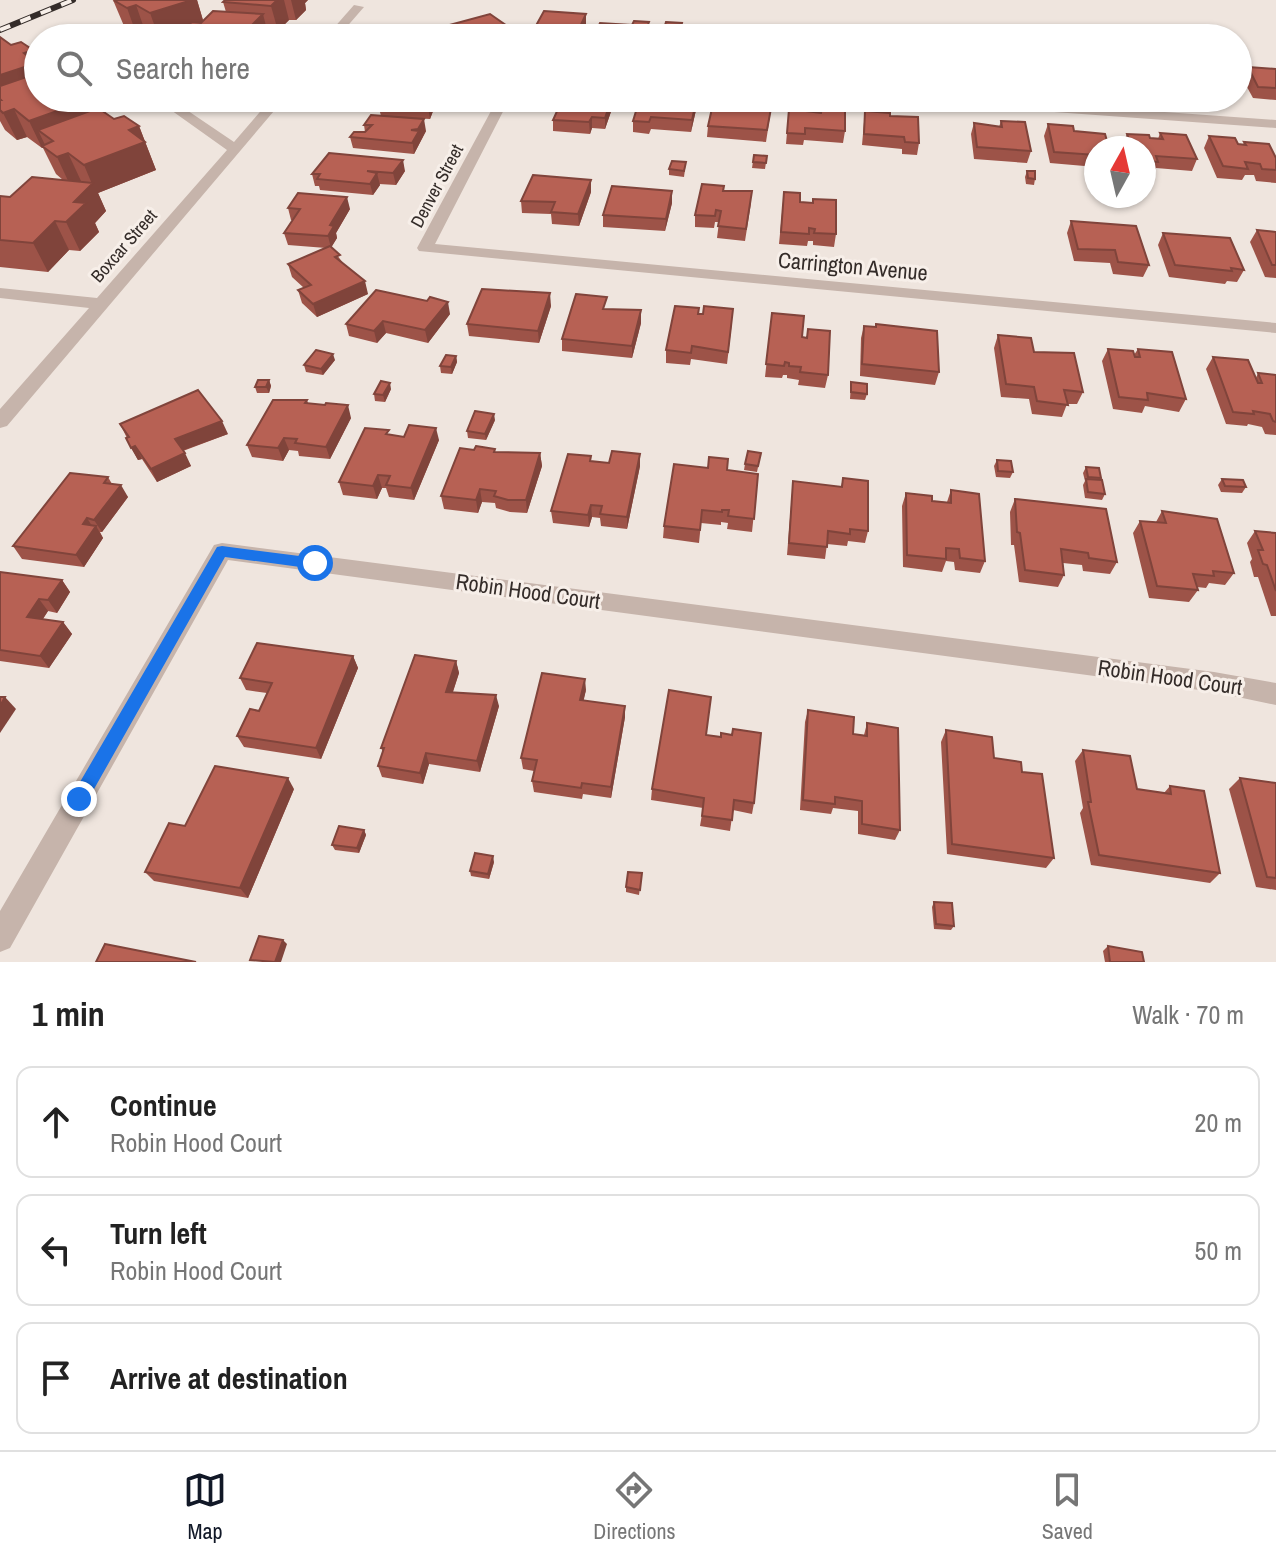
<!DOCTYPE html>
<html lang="en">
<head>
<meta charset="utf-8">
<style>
	:root { --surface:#fff; --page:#f6f6f6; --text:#222; --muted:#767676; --line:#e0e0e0; --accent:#111827 }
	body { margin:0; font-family:"Archivo Narrow",sans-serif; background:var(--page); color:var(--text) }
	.compass { position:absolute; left:1084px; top:136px; width:72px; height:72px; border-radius:50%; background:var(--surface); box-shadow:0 2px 6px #0004; rotate:8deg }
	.stop { position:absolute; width:24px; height:24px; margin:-18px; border:6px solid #1a73e8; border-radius:50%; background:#fff }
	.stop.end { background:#1a73e8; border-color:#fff; box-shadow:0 2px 8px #0008 }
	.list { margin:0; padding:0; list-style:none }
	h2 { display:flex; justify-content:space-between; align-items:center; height:104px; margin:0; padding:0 32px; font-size:34px }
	h2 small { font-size:26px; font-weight:400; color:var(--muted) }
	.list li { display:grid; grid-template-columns:52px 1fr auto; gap:24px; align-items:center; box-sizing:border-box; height:112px; margin:0 16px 16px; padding:0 16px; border:2px solid var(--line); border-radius:16px }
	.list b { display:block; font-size:30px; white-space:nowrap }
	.list p { margin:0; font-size:26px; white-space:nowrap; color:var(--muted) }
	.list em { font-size:26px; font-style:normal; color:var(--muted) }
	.icon { flex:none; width:44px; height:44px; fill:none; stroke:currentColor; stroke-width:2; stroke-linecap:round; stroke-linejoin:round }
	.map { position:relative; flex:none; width:1276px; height:962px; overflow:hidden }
	.search { position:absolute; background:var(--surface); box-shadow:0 2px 6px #0004; left:24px; right:24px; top:24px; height:88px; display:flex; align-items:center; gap:20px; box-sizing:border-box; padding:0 28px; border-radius:44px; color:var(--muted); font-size:30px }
	.sheet { height:488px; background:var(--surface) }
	nav { display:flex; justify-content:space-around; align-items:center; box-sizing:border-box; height:112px; border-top:2px solid var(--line); background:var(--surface); font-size:22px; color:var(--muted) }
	nav a { display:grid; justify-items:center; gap:4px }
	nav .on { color:var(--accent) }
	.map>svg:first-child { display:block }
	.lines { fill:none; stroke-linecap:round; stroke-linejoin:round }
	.minor { fill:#c6b4ab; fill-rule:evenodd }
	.rail-casing { stroke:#342c29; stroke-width:6 }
	.rail { stroke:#f7efe9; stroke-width:4; stroke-dasharray:11; stroke-linecap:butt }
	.wall { fill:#9d5348 }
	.shaded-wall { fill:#80443b }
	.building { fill:#b76154; stroke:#80443b; stroke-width:2 }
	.route { fill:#1a73e8 }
	.labels { text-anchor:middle; stroke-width:6; stroke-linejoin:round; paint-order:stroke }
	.far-street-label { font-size:18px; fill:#342c29; stroke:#f7efe9 }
	.street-label { font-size:22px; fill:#342c29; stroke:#f7efe9 }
</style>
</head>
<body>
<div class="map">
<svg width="1276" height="962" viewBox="0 0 1276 962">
	<rect width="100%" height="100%" fill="#efe5de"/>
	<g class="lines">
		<!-- minor -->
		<g class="minor">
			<path d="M354 5 364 7 337 38H325Z"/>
			<path d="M154 98H169L234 142 272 98H285L7 426 0 428V409L89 308 0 298V288L97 298 227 150Z"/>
			<path d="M498 98H510L435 244 1276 323V333L419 251 417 248Z"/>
			<path d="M910 98H970L1276 120V128L916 102Z"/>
			<path d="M222 543 1214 672 1276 683V705L1214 692 228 560 10 948 0 952V911L214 545Z"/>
		</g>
		<!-- rail casing -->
		<g class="rail-casing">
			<path id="rail" d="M0 30 73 0"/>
		</g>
		<!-- rail -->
		<use href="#rail" class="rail"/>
	</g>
	<!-- wall -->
	<g class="wall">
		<path d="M113 0H197L203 20 226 12 223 2 225 0H308L305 3 306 10 296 20H289L278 31 267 30 269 38H181L179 33 181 31 162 38H157L145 31 136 33 124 26Z"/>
		<path d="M586 14V24L580 38H533V31Z"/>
		<path d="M446 26 510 28 511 38H450L448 37Z"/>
		<path d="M0 37 11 45 33 50 38 61V98H88L93 110 114 119 139 126 156 170 98 193 106 211 95 223 99 232 80 251 69 250 48 272 0 267V196L10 197 63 180 56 174 43 148H42L27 137 17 140 5 130 0 121Z"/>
		<path d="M1248 67 1276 69V100L1253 98 1242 78Z"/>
		<path d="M383 98H448L442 107 435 106 430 119 381 116 378 104Z"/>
		<path d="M614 103 605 129 592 128 590 134 553 131V120Z"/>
		<path d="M772 103 766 142 707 137 708 126 744 109Z"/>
		<path d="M789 109 845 131 843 143 804 140 803 145 786 144Z"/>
		<path d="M696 110 691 132 651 129 649 134 633 132V121Z"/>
		<path d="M865 111 890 116 919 143 917 155 902 154V149L862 145Z"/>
		<path d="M1001 121 1031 151 1027 163 974 159 971 134 974 123 999 127Z"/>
		<path d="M1048 124 1074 131 1096 148V167L1050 163 1044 136Z"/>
		<path d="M364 125 426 131 414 154 353 148 350 137 365 132Z"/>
		<path d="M1160 133 1197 159 1192 171 1156 168 1153 174 1144 173V148H1123L1122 145 1127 134 1158 139Z"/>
		<path d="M1209 136 1238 144 1243 145 1244 142 1276 158V183L1256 181 1254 175H1245L1242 180 1217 178 1204 148Z"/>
		<path d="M754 155 767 156 765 169 752 168Z"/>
		<path d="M686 162 684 177 669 175V169Z"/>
		<path d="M405 171 396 185 379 184 380 185 373 195 320 190 319 186H315L312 174Z"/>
		<path d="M1027 171 1035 179 1034 185 1026 184 1025 177Z"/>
		<path d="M591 180V192L579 226 552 224 551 214 522 213 521 201Z"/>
		<path d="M784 192 800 202 836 234 834 247 813 245V241H808L807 246 779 244Z"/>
		<path d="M672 203 665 231 603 227V215Z"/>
		<path d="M751 203 745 241 717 238 719 222H715L714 228 695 227V215Z"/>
		<path d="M288 208 350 209 336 233 337 238 331 247 343 263 368 294 317 317 302 303 298 290 304 288 292 277 288 264 326 248 288 245 284 233 293 220H291Z"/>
		<path d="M1071 221 1149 265 1143 277 1113 274 1110 263 1074 261 1067 233Z"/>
		<path d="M1257 230 1276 232V278L1265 277 1250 242Z"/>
		<path d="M1163 233 1244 270 1237 282 1227 281 1225 284 1169 277 1158 245Z"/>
		<path d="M551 306 539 343 469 336 467 324Z"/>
		<path d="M607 309 641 323 632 358 562 351V339Z"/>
		<path d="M772 313 802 337 828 375 825 388 798 385 799 380 787 378V375H783L782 378 765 377Z"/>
		<path d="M450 314 428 343 386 333 377 343 349 336 346 324Z"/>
		<path d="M698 314 732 322 727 364 691 359 690 365 666 363V350Z"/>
		<path d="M864 326 939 372 935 385 860 376 861 338Z"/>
		<path d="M998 335 1034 352 1083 392 1077 404H1067L1062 417 1032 414 1029 399 1001 397 994 348Z"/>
		<path d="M1108 349 1134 355 1138 349 1186 399 1179 412 1145 406 1142 413 1113 409 1102 361Z"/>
		<path d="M456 356 457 362 452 374 441 373 440 366Z"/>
		<path d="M1213 357 1256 378 1258 373 1276 375V435L1265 434 1262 427 1248 424 1247 426 1226 424 1206 369Z"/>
		<path d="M335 360 323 375 306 372 304 365Z"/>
		<path d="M269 380 271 386 269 393H257L255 387Z"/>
		<path d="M851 382 867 394 865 400 850 399Z"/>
		<path d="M391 389 385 402 375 401 374 394Z"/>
		<path d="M307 400 308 403 351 418 330 459 299 456 298 451 289 450 283 461 252 457 247 445Z"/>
		<path d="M495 420 486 440 468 438 467 431Z"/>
		<path d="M120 424 228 434 183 451 191 466 157 482 142 459 138 460 126 438H127Z"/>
		<path d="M390 435 439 440 414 500 389 497 386 488H382L377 499 343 495 339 482Z"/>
		<path d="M496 452 540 453 542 466 527 513 510 512 496 508 495 503 482 502 478 513 444 509 441 496Z"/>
		<path d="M761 453 757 472 744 470 745 464Z"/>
		<path d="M640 454V466L627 529 601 526 600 518 592 517 589 527 553 523 551 511 591 461 609 463Z"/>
		<path d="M997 460 1013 472 1010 478 996 477 994 466Z"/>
		<path d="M1086 467 1101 478 1100 480 1105 494 1102 500 1085 498 1083 485 1085 481 1083 473Z"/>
		<path d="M727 470 758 474 752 532 727 529 728 523 721 522V525L701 523 699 543 663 538 664 526Z"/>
		<path d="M108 477 112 484 128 497 102 532H100L103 538 84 567 22 559 13 546Z"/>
		<path d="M843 478 868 531 865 543 848 541 847 546 827 544 825 559 787 555 793 481 841 487Z"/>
		<path d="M1222 479 1246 487 1242 493 1221 492 1218 485Z"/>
		<path d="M951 490 985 561 980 573 955 570 954 562 946 561 942 572 903 567 902 506 906 493 932 501 947 502Z"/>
		<path d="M1015 499 1117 562 1110 574 1083 571 1082 565 1063 563 1064 575 1058 587 1019 582 1014 545H1011L1010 512Z"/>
		<path d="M1162 511 1234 573 1225 585 1209 583 1206 588 1197 587 1198 590 1189 602 1149 598 1133 533 1140 521 1156 522Z"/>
		<path d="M1255 531 1276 533V616H1271L1258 577H1254L1250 562 1252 559 1247 543Z"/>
		<path d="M0 572 62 580 70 592 57 613 48 611 43 619 63 622 72 634 49 668 0 661Z"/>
		<path d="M353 656 358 668 321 759 244 747 237 736 259 711 267 693 246 690 240 678Z"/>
		<path d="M456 661 459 673 453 692 499 706 480 772 429 764 423 784 382 777 378 766 383 752 381 748Z"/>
		<path d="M586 690 583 701 625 706V717L611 798 583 794 582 799 534 792 532 781 534 771 523 769 521 758Z"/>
		<path d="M808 710 853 734 864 735 867 723 900 830 895 840 858 834V811L833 808 831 814 800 810 805 722Z"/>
		<path d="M946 730 994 758 1022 772 1054 858 1046 868 947 854 941 742Z"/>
		<path d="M707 735 754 803 752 814 733 810 730 831 700 826 703 808 651 800 652 789Z"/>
		<path d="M1083 750 1137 789 1164 793 1170 786 1220 873 1210 883 1091 865 1080 813 1083 808 1075 761Z"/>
		<path d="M1240 778 1276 783V890L1256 887 1229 789Z"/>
		<path d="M294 789 248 898 154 881 145 872 185 826Z"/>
		<path d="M364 830 366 835 359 853 335 850 332 845Z"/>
		<path d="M494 862 489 879 471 876 470 871Z"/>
		<path d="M642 873 639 895 626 892V887Z"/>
		<path d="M934 902 954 926 951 930 934 929 932 907Z"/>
		<path d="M1108 946 1144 962H1105L1103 951Z"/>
	</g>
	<!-- shaded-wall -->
	<g class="shaded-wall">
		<path d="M185 0H197L204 24 159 38 150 13Z"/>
		<path d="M277 0H284L289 20 278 31 271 6Z"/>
		<path d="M291 0H308L305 3 306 10 296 20Z"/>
		<path d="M136 5 145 31 136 33 127 8Z"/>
		<path d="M263 14 269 38H248L251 26Z"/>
		<path d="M586 14V24L580 38H578V31Z"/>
		<path d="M649 22V32L647 38H643Z"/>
		<path d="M556 27 557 38H554L553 32Z"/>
		<path d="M510 28 511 38H485L484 32Z"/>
		<path d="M33 50 38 61V93L0 99V75L24 53Z"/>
		<path d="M76 98H88L95 113 53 141 38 130 46 147 42 146 43 148H42L29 121Z"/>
		<path d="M432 98H433L435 106 430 119 428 107Z"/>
		<path d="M441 98H448L442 107Z"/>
		<path d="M612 98H614V103L605 129V118Z"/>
		<path d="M697 98 696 110 691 132 692 120Z"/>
		<path d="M14 109 27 137 17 140 3 113Z"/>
		<path d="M592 117V128L590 134 589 122Z"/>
		<path d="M424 119 426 131 414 154 411 130Z"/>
		<path d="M139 126 156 170 98 193 106 211 95 223 99 232 80 251 66 222 74 202 92 184 84 165 129 130Z"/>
		<path d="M68 153 81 181 70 185 57 157Z"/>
		<path d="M403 160 405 171 396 185 393 173Z"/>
		<path d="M377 173 380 185 373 195 370 184Z"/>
		<path d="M591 180V192L579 226 578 214Z"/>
		<path d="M672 191V203L665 231 666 219Z"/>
		<path d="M347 197 350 209 336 233 337 238 331 248 328 236 330 225Z"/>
		<path d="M55 221 69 250 48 272 33 243Z"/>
		<path d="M365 281 368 294 317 317 313 304Z"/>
		<path d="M550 293 551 306 539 343 538 331Z"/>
		<path d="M448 302 450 314 428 343 425 330Z"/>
		<path d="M641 310V323L632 358V346Z"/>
		<path d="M383 321 386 333 377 343 374 331Z"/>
		<path d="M333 354 335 360 323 375 321 369Z"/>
		<path d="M456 356 457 362 452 374 451 367Z"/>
		<path d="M269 380 271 386 269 393 266 387Z"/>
		<path d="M390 383 391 389 385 402 383 395Z"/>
		<path d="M348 405 351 418 330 459 326 447Z"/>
		<path d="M494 414 495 420 486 440 485 434Z"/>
		<path d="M222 421 228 434 181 451 175 439Z"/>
		<path d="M436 428 439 440 414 500 411 488Z"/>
		<path d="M284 438 289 450 283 461 278 448Z"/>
		<path d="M135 446 142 459 138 460 131 448Z"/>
		<path d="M185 453 191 466 157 482 151 469Z"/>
		<path d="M540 453 542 466 527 513 526 500Z"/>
		<path d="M640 454V466L627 529V517Z"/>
		<path d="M378 475 382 488 377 499 373 486Z"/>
		<path d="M121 485 128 497 102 532 94 520Z"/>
		<path d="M480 489 482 502 478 513 476 500Z"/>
		<path d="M591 505 592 517 589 527 588 515Z"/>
		<path d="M87 518 94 529 96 526 103 538 84 567 76 555 83 524Z"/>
		<path d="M62 580 70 592 57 613 48 600Z"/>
		<path d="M39 599 48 611 36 629 27 617Z"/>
		<path d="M63 622 72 634 49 668 40 656Z"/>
		<path d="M353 656 358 668 321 759 316 748Z"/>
		<path d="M456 661 459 673 449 703 446 692Z"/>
		<path d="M585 679 586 690 581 712 580 700Z"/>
		<path d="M496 695 499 706 480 772 477 761Z"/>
		<path d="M5 697 16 709 0 733V706Z"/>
		<path d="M625 706V717L611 798V787Z"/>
		<path d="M426 753 429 764 423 784 420 773Z"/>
		<path d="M288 778 294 789 248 898 240 888Z"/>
		<path d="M364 830 366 835 359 853 357 848Z"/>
		<path d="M493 856 494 862 489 879 488 874Z"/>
		<path d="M283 940 287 944 281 962H275Z"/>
	</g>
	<!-- building -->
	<g class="building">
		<path d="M118 0H192L150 13 136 5 127 8 115 1Z"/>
		<path d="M225 0H277L271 6 223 2Z"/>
		<path d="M213 11 263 14 251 26 259 27 248 38H184L189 34 179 33 192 22 201 23Z"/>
		<path d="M544 11 586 14 578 31 556 27 553 32 533 31Z"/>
		<path d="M490 14 510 28 484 32 491 37 488 38H463L446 26Z"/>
		<path d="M634 21 649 22 643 38H624L614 36V38H593L600 23 632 25Z"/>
		<path d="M666 22 682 23 681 27 713 29 711 38H661Z"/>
		<path d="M734 29 779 32 778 38H732Z"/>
		<path d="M799 31 848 38H798Z"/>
		<path d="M0 37 11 45 21 42 33 50 24 53 37 63 0 75Z"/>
		<path d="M1248 67 1276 69V88L1258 87Z"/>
		<path d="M38 73V98H85L88 100 29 121 14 109 3 113 0 110V100H1L0 99V86Z"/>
		<path d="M383 98H432L428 107 378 104Z"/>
		<path d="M563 98H612L605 118 592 117 589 122 553 120Z"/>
		<path d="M640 98 672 102 674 98H697L692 120 651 117 649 122 633 121Z"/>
		<path d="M746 102 772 103 767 130 708 126 713 104 744 109Z"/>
		<path d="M822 107 845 109V131L805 128V134L787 133 789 109 821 113Z"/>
		<path d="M98 108 114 119 124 116 139 126 129 130 145 142 84 165 68 153 57 157 42 146 53 141 38 130Z"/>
		<path d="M865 111 890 113V116L918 117 919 143 905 142 904 137 864 134Z"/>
		<path d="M371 115 424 119 418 129 411 130 419 131 412 143 350 137 354 132H365L372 125H364Z"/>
		<path d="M1001 121 1025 122 1031 151 977 147 974 123 1002 127Z"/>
		<path d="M1048 124 1073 126 1074 131 1105 134 1109 148H1096V155L1054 152Z"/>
		<path d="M1160 133 1186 135 1197 159 1156 156 1158 162 1144 161V148H1132L1127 134 1149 135 1150 138 1163 139Z"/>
		<path d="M1209 136 1235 138 1238 144 1246 145 1244 142 1269 144 1276 158V170L1262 169 1260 164 1245 162 1248 169 1223 166Z"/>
		<path d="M329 153 403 160 393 173 367 171 377 173 370 184 317 179 320 174H312Z"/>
		<path d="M754 155 767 156 766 163 753 162Z"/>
		<path d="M672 161 686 162 684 171 669 169Z"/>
		<path d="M1027 171H1035V179L1028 178Z"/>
		<path d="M533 175 591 180 578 214 551 212 555 202 521 201Z"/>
		<path d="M32 177 93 183 74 202 86 203 66 222 55 221 33 243 0 240V196L10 197Z"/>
		<path d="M702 184 724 186 723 191H752L746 229 718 226 721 211 716 210 715 216 695 215Z"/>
		<path d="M612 186 672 191 666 219 603 215Z"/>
		<path d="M784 192 800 193V202L813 203V199L836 200V234L814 233 815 229 809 228V234L781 232Z"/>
		<path d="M298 193 347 197 330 225 334 226 328 236 284 233 300 209 288 208Z"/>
		<path d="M1071 221 1136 226 1149 265 1118 262 1115 250 1078 249Z"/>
		<path d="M1257 230 1276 232V265H1272Z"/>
		<path d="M1163 233 1230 238 1244 270 1231 268 1232 271 1175 265Z"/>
		<path d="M330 246 340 255 335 257 365 281 313 304 298 290 311 285 288 264Z"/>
		<path d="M482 289 550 293 538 331 467 324Z"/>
		<path d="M376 290 427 301 430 297 448 302 425 330 383 321 374 331 346 324Z"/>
		<path d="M576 294 607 297 603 309 641 310 632 346 562 339Z"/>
		<path d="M675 306 699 308 698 314H703L704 306 733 309 728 352 692 346 691 353 666 350Z"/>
		<path d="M772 313 804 316 802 337 807 338 808 329 830 331 828 375 800 372 801 367 789 366V363L785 362 784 366 766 364Z"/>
		<path d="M876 324 937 331 939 372 862 364 864 326 876 327Z"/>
		<path d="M998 335 1031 338 1034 352 1074 353 1083 392 1064 390 1068 405 1037 401 1034 387 1006 384Z"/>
		<path d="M1108 349 1133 351 1135 357H1140L1138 349 1172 352 1186 399 1147 393 1148 400 1119 397Z"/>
		<path d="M316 350 333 354 321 369 304 365Z"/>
		<path d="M446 355 456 356 451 367 440 366Z"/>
		<path d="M1213 357 1248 360 1258 383H1262L1258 373 1276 375V422L1273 421 1270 414 1253 411 1254 414 1233 412Z"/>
		<path d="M258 380H269L266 387H255Z"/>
		<path d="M381 381 390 383 383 395 374 394Z"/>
		<path d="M851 382 867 384V394L851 392Z"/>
		<path d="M198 390 222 421 175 439 185 453 151 469 135 446 131 448 126 438 129 437 120 424Z"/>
		<path d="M273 400H307L305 403 325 405 326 403 348 405 326 447 295 443 297 439 284 438 278 448 247 445Z"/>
		<path d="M475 411 494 414 485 434 467 431Z"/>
		<path d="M409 425 436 428 411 488 386 485 390 476 378 475 373 486 339 482 365 428 389 430 386 434 404 437Z"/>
		<path d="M476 446 495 449 494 452 540 453 526 500H508L494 496 496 491 480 489 476 500 441 496 460 448 474 450Z"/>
		<path d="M612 451 640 454 627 517 600 514 602 506 591 505 588 515 551 511 568 454 591 456 590 461 609 463Z"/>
		<path d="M748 451 761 453 758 466 745 464Z"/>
		<path d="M709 457 728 459 727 470 758 474 754 519 728 516 729 510H722V512L702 510 700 530 664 526 674 464 708 468Z"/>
		<path d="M997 460 1011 461 1013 472 998 471Z"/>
		<path d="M1086 467 1099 468 1101 478 1088 477Z"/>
		<path d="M70 473 108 477 104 483 121 485 94 520 87 518 83 524 96 526 76 555 13 546Z"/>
		<path d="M843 478 868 481V531L850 529V534L828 531 827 547 789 543 793 481 842 487Z"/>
		<path d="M1086 479 1102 480 1105 494 1088 492Z"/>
		<path d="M1222 479 1243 480 1246 487 1225 486Z"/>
		<path d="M951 490 979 494 985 561 960 558 959 549 946 548V559L907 555 906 493 932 496V501L951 503Z"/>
		<path d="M1015 499 1106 509 1117 562 1089 558 1088 553 1061 549 1064 575 1025 570 1020 533 1017 532Z"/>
		<path d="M1162 511 1217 519 1234 573 1213 571 1214 576 1193 574 1198 590 1157 586 1140 521 1166 523Z"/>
		<path d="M1255 531 1276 533V591L1267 565 1263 564 1258 550H1263Z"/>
		<path d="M0 572 62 580 48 600 39 599 27 617 63 622 40 656 0 650Z"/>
		<path d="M257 643 353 656 316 748 237 736 250 709 259 711 272 683 240 678Z"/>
		<path d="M415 655 456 661 446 692 496 695 477 761 426 753 420 773 378 766 384 748H381Z"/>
		<path d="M542 673 585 679 580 700 625 706 611 787 582 783 581 788 532 781 537 760 521 758Z"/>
		<path d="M669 690 711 697 706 735 721 737V733L732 735 733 729 761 733 754 803 734 800 732 820 702 816 704 798 652 789Z"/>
		<path d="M0 697H5L0 706Z"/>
		<path d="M808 710 854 717 853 734 867 736V723L898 728 900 830 862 824V801L835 797V804L803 800Z"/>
		<path d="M946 730 992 737 994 758 1021 762 1022 772 1042 774 1054 858 952 844Z"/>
		<path d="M1083 750 1130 756 1137 789 1171 794 1170 786 1204 791 1220 873 1099 855 1088 802H1091Z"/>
		<path d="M215 766 288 778 240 888 145 872 169 823 185 826Z"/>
		<path d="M1240 778 1276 783V878L1267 877Z"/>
		<path d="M339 826 364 830 357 848 332 845Z"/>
		<path d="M475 853 493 856 488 874 470 871Z"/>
		<path d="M628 872 642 873 640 890 626 887Z"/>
		<path d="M934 902 952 903 954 926 936 924Z"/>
		<path d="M259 936 283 940 275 962 250 960Z"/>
		<path d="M105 944 196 962H96Z"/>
		<path d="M1108 946 1142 952 1144 962H1110Z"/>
	</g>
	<!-- route -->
	<path class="route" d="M222 546 315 558 322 563 315 569 225 557 85 805H73L71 799 73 794 217 547Z"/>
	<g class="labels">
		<!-- far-street labels -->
		<g class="far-street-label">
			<text transform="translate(437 186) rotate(-62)" y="6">Denver Street</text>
			<text transform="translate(124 246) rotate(-49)" y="6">Boxcar Street</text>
		</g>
		<!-- street labels -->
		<g class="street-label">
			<text transform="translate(853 266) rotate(5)" y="8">Carrington Avenue</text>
			<text transform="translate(528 591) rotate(8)" y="8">Robin Hood Court</text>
			<text transform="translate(1170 677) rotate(8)" y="8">Robin Hood Court</text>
		</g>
	</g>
</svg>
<svg class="compass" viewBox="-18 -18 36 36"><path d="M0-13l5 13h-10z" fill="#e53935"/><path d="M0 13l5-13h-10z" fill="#767676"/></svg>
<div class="stop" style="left:315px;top:563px"></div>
<div class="stop end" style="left:79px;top:799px"></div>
<div class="search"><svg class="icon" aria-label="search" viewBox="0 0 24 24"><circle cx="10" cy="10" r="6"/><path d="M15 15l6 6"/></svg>Search here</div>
</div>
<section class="sheet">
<h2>1 min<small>Walk · 70 m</small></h2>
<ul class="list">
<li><svg class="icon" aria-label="ahead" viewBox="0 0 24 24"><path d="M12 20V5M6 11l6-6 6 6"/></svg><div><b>Continue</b><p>Robin Hood Court</p></div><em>20 m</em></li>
<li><svg class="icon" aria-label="left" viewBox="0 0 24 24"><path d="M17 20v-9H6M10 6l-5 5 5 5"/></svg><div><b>Turn left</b><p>Robin Hood Court</p></div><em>50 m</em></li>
<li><svg class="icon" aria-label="arrive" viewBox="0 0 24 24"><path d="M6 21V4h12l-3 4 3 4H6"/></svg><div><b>Arrive at destination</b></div></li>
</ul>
</section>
<nav>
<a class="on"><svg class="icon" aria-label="map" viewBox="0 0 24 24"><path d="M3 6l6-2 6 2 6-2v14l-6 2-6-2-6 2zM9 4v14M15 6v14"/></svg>Map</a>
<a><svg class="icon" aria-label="directions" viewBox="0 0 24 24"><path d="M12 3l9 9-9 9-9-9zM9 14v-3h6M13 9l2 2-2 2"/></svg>Directions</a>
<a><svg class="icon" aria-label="saved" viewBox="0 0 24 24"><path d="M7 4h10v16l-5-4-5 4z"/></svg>Saved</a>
</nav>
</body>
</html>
